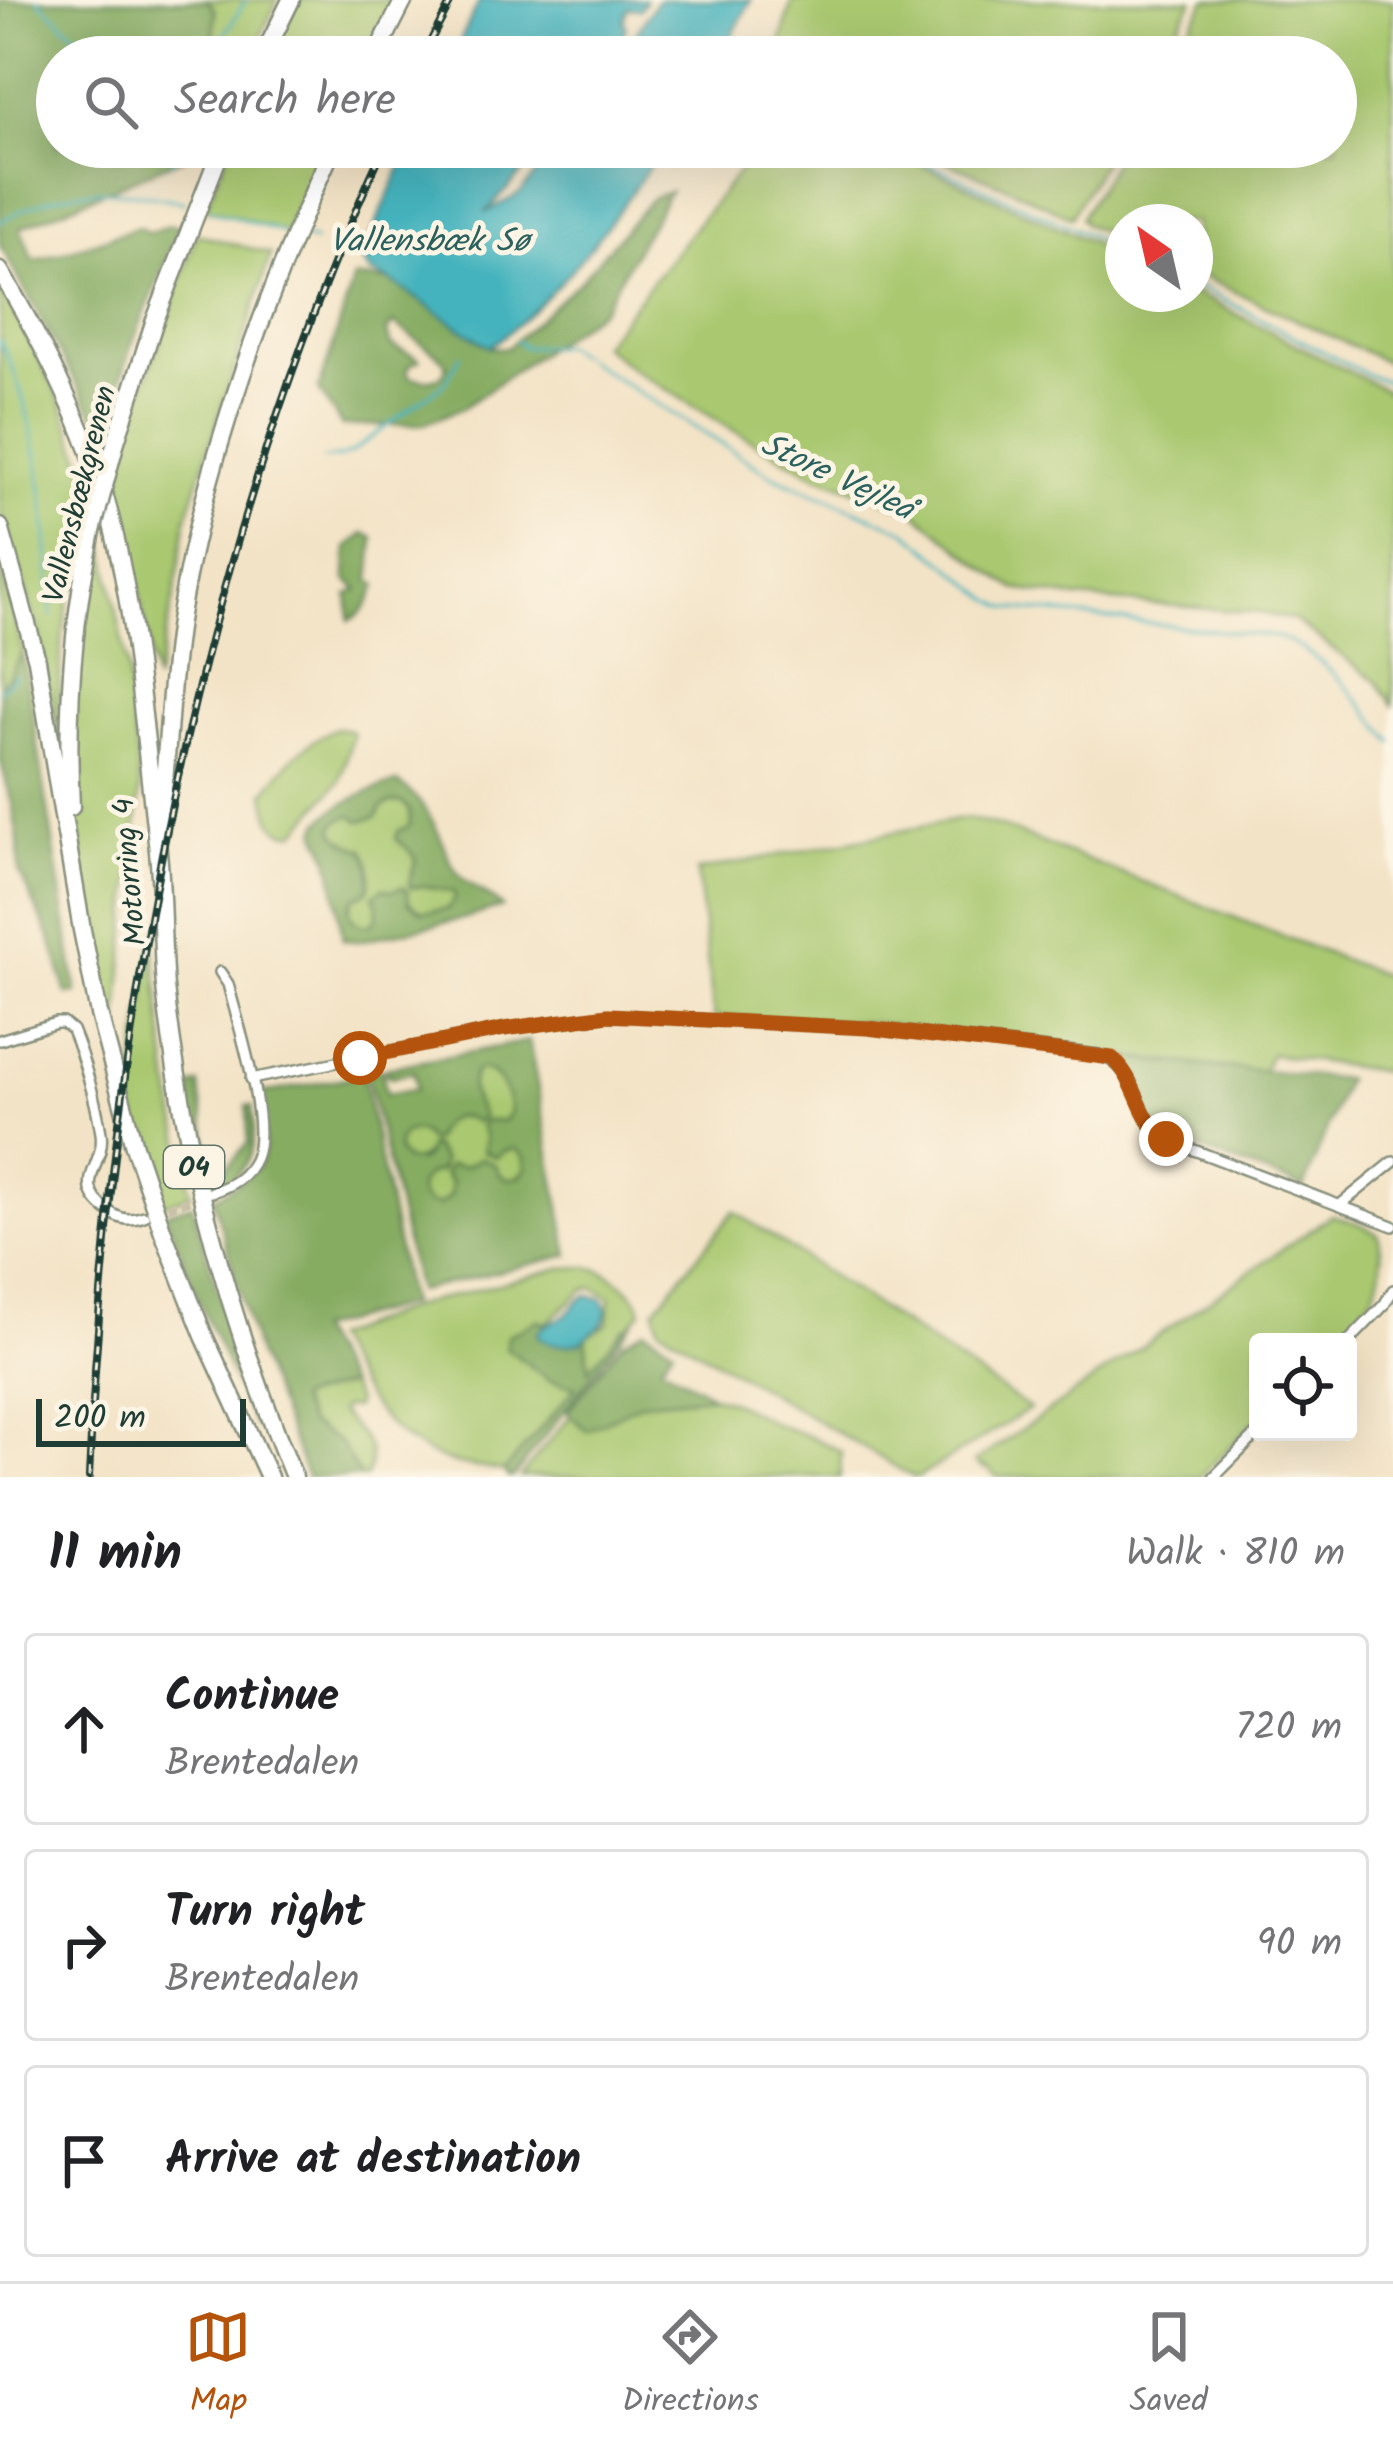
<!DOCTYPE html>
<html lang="en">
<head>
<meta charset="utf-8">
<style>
  body { margin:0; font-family:Kalam,sans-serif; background:#f2f2f2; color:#202124 }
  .controls { position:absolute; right:36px; bottom:36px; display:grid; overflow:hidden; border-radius:12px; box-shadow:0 12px 48px #0002 }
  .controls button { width:108px; height:108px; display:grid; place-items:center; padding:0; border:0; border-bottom:3px solid #e0e0e0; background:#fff; color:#202124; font:60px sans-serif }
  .compass { position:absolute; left:1105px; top:204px; width:108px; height:108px; border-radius:50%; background:#fff; box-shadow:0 12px 48px #0002; rotate:326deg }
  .scale { position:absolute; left:36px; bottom:30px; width:210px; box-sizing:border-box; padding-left:12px; border:6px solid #1f3d34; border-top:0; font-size:33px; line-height:42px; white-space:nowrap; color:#1f3d34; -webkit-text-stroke:9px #fcf5e5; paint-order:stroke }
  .stop { position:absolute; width:36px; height:36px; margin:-27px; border:9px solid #b45309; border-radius:50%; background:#fff }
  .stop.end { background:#b45309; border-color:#fff; box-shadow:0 3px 12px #0008 }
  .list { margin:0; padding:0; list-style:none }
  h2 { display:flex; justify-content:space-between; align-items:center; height:156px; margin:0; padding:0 48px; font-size:51px }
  h2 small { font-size:39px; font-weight:400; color:#757577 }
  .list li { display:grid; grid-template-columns:78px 1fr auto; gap:36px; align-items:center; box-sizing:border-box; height:192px; margin:0 24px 24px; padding:0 24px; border:3px solid #e0e0e0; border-radius:12px }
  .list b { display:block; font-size:45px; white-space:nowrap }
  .list p { margin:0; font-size:39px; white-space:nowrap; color:#757577 }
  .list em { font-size:39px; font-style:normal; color:#757577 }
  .icon { flex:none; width:66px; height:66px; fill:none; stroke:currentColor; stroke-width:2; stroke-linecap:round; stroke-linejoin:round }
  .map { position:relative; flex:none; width:1393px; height:1477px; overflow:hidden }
  .search { position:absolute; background:#fff; box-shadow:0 12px 48px #0002; left:36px; right:36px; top:36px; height:132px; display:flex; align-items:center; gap:30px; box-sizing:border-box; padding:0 42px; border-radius:66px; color:#757577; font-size:45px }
  .sheet { height:804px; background:#fff }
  nav { display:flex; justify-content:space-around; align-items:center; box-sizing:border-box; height:168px; border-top:3px solid #e0e0e0; background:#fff; font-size:33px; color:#757577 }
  nav a { display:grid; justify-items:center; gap:6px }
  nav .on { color:#b45309 }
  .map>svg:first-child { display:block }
</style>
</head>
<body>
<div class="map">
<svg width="1393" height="1477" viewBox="0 0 1393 1477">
  <rect width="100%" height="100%" fill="#fcf5e5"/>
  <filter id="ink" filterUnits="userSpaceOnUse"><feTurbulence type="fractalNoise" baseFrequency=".00833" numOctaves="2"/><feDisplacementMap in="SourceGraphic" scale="24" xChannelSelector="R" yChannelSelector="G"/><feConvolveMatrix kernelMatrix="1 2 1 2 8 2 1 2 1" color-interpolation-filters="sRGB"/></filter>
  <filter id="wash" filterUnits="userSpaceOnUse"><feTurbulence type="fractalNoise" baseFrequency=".004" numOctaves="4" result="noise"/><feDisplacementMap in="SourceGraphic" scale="48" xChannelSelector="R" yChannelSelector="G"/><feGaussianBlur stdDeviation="2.7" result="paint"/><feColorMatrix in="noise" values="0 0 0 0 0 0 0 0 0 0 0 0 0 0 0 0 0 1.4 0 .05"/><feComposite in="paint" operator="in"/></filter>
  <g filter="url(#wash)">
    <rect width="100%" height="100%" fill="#f3e3c6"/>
    <path fill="#a9c870" stroke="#648252" stroke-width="3" d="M207 0H278L251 57H213L215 10Z
      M298 0H394L365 57H269Z
      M792 0H1193L1162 57H777Z
      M1206 0H1393V365L1195 273V222H1123V241L1085 224 1081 218 1122 147H1336V57H1173Z
      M230 147H323L286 233 205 208Z
      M758 147H882L1123 257V294L1195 293 1389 392H1393V704L1377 682 1294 620 1261 613 1076 598 1015 589 982 566 912 510 818 476 738 433 633 369 602 345Z
      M911 147H1111L1071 217 1008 187Z
      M197 234 271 254 187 517 174 598 155 682 132 552 114 489 124 445Z
      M0 284 61 402 92 485 77 548 62 641 58 712 60 747H58L51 696 38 630 0 509Z
      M101 526 127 666 140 787 118 1025 112 1037 88 927 72 763 77 631Z
      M0 564 23 653 0 690Z
      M336 728 349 730 353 734 340 781 296 832C270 836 269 813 265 793 285 764 304 743 336 728Z
      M391 802H402L410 810V825L404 830 400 843C418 853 417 868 424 886L454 892 455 898 448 908C417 917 422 910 402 896 401 895 384 889 383 888L375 895C386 925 362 937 349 912L354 898 368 891C373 877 371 862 364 849 351 846 315 831 345 817 354 813 369 815 378 815L381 808Z
      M967 818 1002 827 1393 979V1062L1386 1072 1271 1054 1263 1071 1120 1057 871 1022 714 1017 697 871Z
      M153 943 169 1078 191 1195 163 1205 130 1101Z
      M482 1069C502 1074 509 1095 510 1113L503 1121H485L480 1126 485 1137 484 1151 497 1157 503 1151 516 1149 525 1158 526 1169 516 1179C505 1180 498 1175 495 1165L480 1158 465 1166 449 1165 444 1174 451 1183 450 1196 443 1203 432 1205C412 1196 417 1174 439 1172L443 1161 435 1148 429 1146C424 1162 408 1167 398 1152V1141C406 1128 420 1127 428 1140L434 1139C440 1118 457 1111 476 1122L482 1117C474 1102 467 1088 475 1072Z
      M734 1211 1030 1409 919 1477H913L659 1327 655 1309Z
      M1332 1215 1363 1225 1378 1234C1391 1285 1366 1309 1333 1342H1258V1418L1200 1477H997L985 1466 983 1468 975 1462Z
      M561 1268C570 1268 582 1266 591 1268 611 1271 637 1292 642 1311L588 1371 586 1337 608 1323 610 1298 592 1287 583 1290 547 1323 537 1320 508 1336 577 1386 504 1472C486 1467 465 1467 447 1461 385 1439 361 1392 331 1338L417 1305Z
      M348 1385 356 1401 354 1408 344 1407 339 1411C359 1436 379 1443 366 1477H360L340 1443 309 1424 296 1399Z
      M712 1396C740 1401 760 1419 786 1428 806 1435 823 1441 841 1452L840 1477H520L571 1415 587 1430 642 1402Z"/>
    <path fill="#86ac62" stroke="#52744b" stroke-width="3" fill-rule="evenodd" d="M0 0H207L215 10 213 57H57V147H194L192 154 20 228 34 260C71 253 103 238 139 227L149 233 169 225 180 227 130 349 105 435 0 245Z
      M669 192 602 309 463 408 424 424 342 426 319 390 354 278 391 281 489 347 507 348 582 279 652 198ZM393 323 440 356 447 366 442 376 427 380 410 377 407 372 410 365 420 360C410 351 400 352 390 344L387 331Z
      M365 533 374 538 370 581 377 585C371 599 365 614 350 620L348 595 358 589 346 579 347 548Z
      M23 653 77 993 67 994 51 939 19 872 18 840 12 803 0 758V690Z
      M399 783C421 799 433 819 444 845 447 853 451 864 456 871 467 887 488 893 502 907L458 920 358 941 343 940C338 912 336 881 328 855 325 846 316 837 318 828 323 809 381 784 399 783ZM391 802H402L410 810V825L398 831 396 839C425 863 415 853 409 884L411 888 424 886 454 892 455 898 448 909 422 912 409 903 408 892 403 887 391 891 383 888 374 895C384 915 374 935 352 919L349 908 354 898 368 891C373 878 371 862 364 849 343 844 316 824 352 815L360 821 376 817 381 808Z
      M529 1041 569 1255 417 1291 367 1074 382 1069 386 1094 416 1089 414 1072 392 1077 387 1075 386 1068ZM482 1069C501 1074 509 1095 510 1113L503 1121H484L480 1126 485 1137 483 1151 497 1157 503 1151 516 1149 525 1158 526 1169 519 1177 508 1179 499 1174 496 1165 482 1158 465 1166 449 1165 444 1174 451 1183 450 1196 439 1205 429 1204 420 1195 419 1185 428 1174 440 1171 443 1161 432 1146H429L425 1156 419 1161 405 1160 398 1152C395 1131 416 1123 428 1141H433C440 1121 455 1109 476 1122L483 1117C474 1102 467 1088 475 1072Z
      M1120 1057 1346 1079 1304 1188 1172 1139 1152 1123Z
      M363 1075 409 1304 316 1330 348 1385 297 1399 309 1424 340 1443 360 1477H307L257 1354 213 1198C275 1164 267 1159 258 1094Z
      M199 1084 212 1174 224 1170 248 1143 247 1106H252C255 1143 256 1167 220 1185L206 1180 192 1121 189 1087Z
      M192 1204 235 1349 266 1432 254 1425 237 1388 204 1313 165 1213Z
      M538 1320 547 1323 538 1332 581 1342 586 1337 589 1369 624 1328 631 1325 513 1477H508L504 1472 576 1387 549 1380 506 1348 507 1336Z
      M645 1329 673 1348 661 1365 713 1396 642 1402 587 1431 567 1412 623 1342Z"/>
    <path fill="#44b3bd" stroke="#327878" stroke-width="3" d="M480 0H646L640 9 628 8 624 20 626 29 608 57H452Z
      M657 0H751L721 57H621Z
      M410 147H546L485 213 520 193 558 147H663C616 217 558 298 489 347L391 281 371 273 364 264 362 256Z
      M588 1295 602 1299C616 1321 595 1328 581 1342 567 1345 548 1346 538 1336V1332C547 1322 559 1321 568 1313 576 1305 577 1299 588 1295Z"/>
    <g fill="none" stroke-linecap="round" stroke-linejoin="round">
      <path stroke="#44b3bd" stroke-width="3" d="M38 0 100 57
        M211 57 246 0
        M172 147V163
        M889 147 1123 250
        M210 210 282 232
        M0 222C68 182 110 187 184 202
        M306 239 315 241
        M1195 285 1366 374 1393 384
        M0 341C43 427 47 524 52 617
        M516 341 524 347 564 346 773 476 906 531 992 600 1008 608 1277 637C1322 651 1364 706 1393 742
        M323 459 339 458 352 452 445 383 461 355
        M0 690 16 675"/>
    </g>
  </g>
  <g filter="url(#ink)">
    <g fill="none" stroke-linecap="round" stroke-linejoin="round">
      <path stroke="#c9c2a9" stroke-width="9" stroke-dasharray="9 4.5" stroke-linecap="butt" d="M155 1212 201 1196"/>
      <defs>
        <path id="minor" d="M0 1040 56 1023H63L72 1030C84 1059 96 1101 101 1133 106 1165 70 1183 108 1211 121 1220 129 1221 144 1216
          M251 1079 504 1029 608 1015 868 1028 1099 1055C1140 1066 1134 1117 1165 1139L1393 1226
          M212 1192C231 1186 247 1177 255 1158 270 1122 238 1024 228 984L220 972
          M1340 1205 1393 1162
          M1348 1342 1384 1305 1393 1290
          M1214 1477 1259 1432"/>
        <path id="motorway" d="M263 57 291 0
          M375 57 404 0
          M0 271C41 340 84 423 106 501 137 612 143 728 157 842 163 890 161 939 165 987 183 1157 229 1319 294 1477
          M116 441 154 323 222 147
          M0 527 37 660 82 930 99 1014 134 1146 163 1232 204 1336 269 1477
          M71 807C66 713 72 623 92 531
          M160 819C169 749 169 678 181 609 208 449 267 294 333 147"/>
      </defs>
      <use href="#minor" stroke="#89907d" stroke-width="14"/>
      <use href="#motorway" stroke="#89907d" stroke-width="21"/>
      <use href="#minor" stroke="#fff" stroke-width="9"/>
      <use href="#motorway" stroke="#fff" stroke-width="16"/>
      <defs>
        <path id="rail" d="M422 57 452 0
          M89 1477C109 1032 196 553 384 147"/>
      </defs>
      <use href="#rail" stroke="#1f3d34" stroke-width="8"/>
      <use href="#rail" stroke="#fcf5e5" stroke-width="3" stroke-dasharray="9" stroke-linecap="butt"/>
      <defs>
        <path id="motorway-bridge" d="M92 531 116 441"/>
      </defs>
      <use href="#motorway-bridge" stroke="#89907d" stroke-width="21" stroke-linecap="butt"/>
      <use href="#motorway-bridge" stroke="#fff" stroke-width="16"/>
    </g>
  </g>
  <g fill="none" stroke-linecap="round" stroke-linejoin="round" filter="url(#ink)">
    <path stroke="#b45309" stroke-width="15" d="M360 1058 504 1029 608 1015 868 1028 1112 1058C1138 1080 1137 1120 1166 1139"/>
  </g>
  <g text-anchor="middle" stroke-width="10" stroke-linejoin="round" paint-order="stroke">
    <rect fill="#fcf5e5" stroke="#617469" stroke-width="3" x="164" y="1146" width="60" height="42" rx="9"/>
    <g font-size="27" font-weight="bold" fill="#1f3d34">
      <text x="194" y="1176">O4</text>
    </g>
    <g font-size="30" fill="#1f3d34" stroke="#fcf5e5">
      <text transform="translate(79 494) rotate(-76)" y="10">Vallensbækgrenen</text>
      <text transform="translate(129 872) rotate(-95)" y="10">Motorring 4</text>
    </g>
    <g font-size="33" font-style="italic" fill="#2a605d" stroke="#fcf5e5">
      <text x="429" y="251">Vallensbæk Sø</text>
      <text transform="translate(838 475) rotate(25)" y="12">Store Vejleå</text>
    </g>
  </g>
</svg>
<div class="controls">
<button><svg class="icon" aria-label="locate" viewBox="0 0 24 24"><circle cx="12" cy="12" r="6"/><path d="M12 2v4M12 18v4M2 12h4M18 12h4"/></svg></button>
</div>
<svg class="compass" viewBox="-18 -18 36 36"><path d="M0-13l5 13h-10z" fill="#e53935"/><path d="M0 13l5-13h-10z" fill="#757577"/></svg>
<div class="scale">200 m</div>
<div class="stop" style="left:360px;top:1058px"></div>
<div class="stop end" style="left:1166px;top:1139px"></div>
<div class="search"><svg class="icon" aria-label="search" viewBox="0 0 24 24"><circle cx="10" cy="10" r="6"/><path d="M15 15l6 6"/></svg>Search here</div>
</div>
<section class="sheet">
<h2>11 min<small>Walk · 810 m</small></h2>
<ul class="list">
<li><svg class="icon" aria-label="ahead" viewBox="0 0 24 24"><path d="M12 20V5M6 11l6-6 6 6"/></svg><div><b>Continue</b><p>Brentedalen</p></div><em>720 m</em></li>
<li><svg class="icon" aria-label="right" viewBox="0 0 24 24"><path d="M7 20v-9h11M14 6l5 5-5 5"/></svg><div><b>Turn right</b><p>Brentedalen</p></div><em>90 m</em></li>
<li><svg class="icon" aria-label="arrive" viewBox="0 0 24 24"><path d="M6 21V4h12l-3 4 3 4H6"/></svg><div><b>Arrive at destination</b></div></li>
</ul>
</section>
<nav>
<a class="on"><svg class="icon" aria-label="map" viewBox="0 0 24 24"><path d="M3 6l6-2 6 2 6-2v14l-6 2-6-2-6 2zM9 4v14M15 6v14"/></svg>Map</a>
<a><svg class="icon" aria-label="directions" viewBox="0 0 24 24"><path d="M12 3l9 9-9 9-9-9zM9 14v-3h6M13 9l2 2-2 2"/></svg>Directions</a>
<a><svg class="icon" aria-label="saved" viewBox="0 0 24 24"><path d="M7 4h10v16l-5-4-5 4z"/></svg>Saved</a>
</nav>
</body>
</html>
